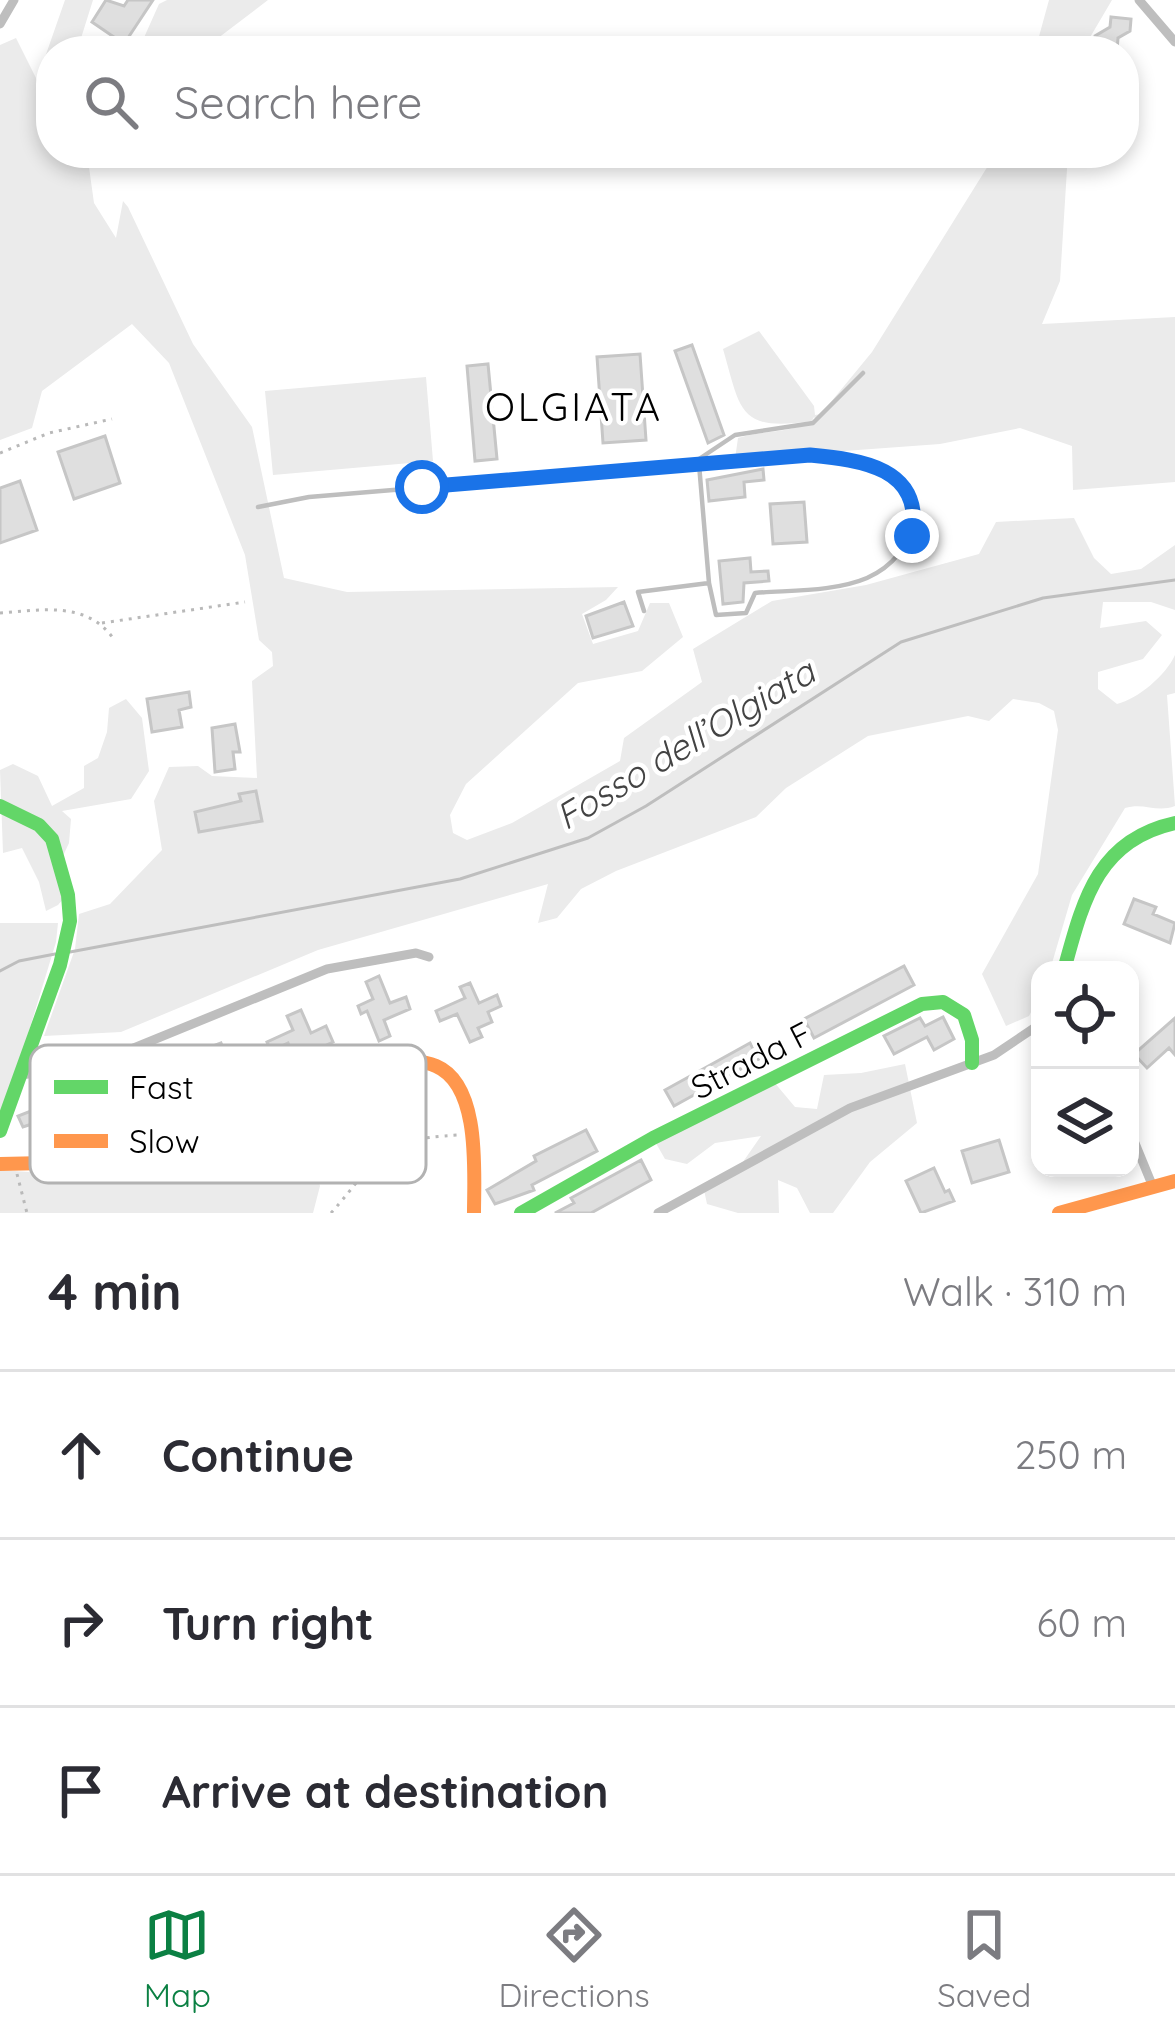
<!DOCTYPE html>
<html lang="en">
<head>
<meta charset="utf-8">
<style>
  body { margin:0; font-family:Quicksand,sans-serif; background:#f2f2f3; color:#2b2b33 }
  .controls { position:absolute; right:36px; bottom:36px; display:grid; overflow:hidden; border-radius:24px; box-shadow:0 6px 18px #0003 }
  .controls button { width:108px; height:108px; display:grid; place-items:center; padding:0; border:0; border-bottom:3px solid #e1e1e2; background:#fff; color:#2b2b33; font:60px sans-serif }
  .stop { position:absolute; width:36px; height:36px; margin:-27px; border:9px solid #1a73e8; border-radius:50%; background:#fff }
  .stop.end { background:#1a73e8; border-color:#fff; box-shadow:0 3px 12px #0008 }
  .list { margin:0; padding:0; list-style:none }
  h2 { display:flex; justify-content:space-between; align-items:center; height:156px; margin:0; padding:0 48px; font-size:51px }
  h2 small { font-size:39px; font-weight:400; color:#7c7c81 }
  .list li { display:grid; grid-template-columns:78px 1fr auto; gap:36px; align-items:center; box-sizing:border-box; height:168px; padding:0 48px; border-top:3px solid #e1e1e2 }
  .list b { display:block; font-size:45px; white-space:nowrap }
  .list em { font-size:39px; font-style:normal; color:#7c7c81 }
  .icon { flex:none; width:66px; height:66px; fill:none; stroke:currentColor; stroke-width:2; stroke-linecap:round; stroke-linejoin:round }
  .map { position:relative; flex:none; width:1175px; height:1213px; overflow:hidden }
  .search { position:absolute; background:#fff; box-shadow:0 6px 18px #0003; left:36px; right:36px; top:36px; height:132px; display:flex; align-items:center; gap:30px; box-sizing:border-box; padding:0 42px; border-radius:48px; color:#7c7c81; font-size:45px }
  .sheet { height:660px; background:#fff }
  nav { display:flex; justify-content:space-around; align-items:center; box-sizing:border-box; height:168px; border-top:3px solid #e1e1e2; background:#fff; font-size:33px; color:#7c7c81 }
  nav a { display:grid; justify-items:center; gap:6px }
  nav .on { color:#0b8043 }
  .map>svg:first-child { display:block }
</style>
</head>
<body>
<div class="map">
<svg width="1175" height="1213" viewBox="0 0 1175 1213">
  <rect width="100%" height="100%" fill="#fff"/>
  <path fill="#ebebeb" d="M65 0H93L77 51H51V153H87L94 203 116 238 123 201 128 207 193 344 252 427 284 578 347 592 618 587 606 600 582 614 593 644 638 631 650 603H669L683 637 642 671 578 683 466 784 450 815 453 833 467 840 512 823 620 761 624 738 702 682 693 649 772 601 866 585 979 554 996 522 1074 518 1094 558 1111 574 1141 569 1175 545V610L1151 602H1103L1100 628 1146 621 1162 635 1143 659 1098 672V689L1117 704C1138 699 1166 675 1175 655V693L1167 695 1175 806C1156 813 1144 802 1125 808L1072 895 1050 970H1040V995L1029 1016 1006 1026 982 974 1038 874 1058 730 1054 711 1039 703 1013 699 989 721 968 716 868 736 786 788 756 817 616 871 581 889 557 918 538 923 548 884 318 950 121 1032 44 1036 75 949 79 914 110 904 162 850 154 801 169 767 198 766 212 776 257 778 252 681 273 666 272 652 259 640 245 555 169 363 132 324 42 391 32 428 0 440V45L16 38 37 80Z
    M167 0H268L201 51H138L159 4Z
    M1049 0H1112L1082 51H1035Z
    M996 153H1068L1060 281 1042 324 1175 317V482L1073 490 1072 446 1020 428 940 444 735 459 738 438C765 430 792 433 816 420L814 417 812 421C738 432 741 411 723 349L759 331 814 406 815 415 821 414 872 352Z
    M426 377 433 461 273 475 265 391Z
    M126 699 142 718 149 771 131 799 62 811 71 819 69 843 56 871 70 891 58 905 46 911 39 882 22 848 3 853 0 770 13 764 38 776 52 806 84 788V766L98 758 107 732 109 708Z
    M0 923H58L56 942 0 1126Z
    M905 1064 917 1123 870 1162 833 1213H810L797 1188 778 1180 779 1213H738L707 1204 704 1190 738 1169 761 1136 715 1143 687 1164 665 1159 653 1138 774 1082 795 1107 817 1109 824 1075 861 1073Z
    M324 1097 309 1144 320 1186 313 1213H0V1170L43 1173 121 1167Z"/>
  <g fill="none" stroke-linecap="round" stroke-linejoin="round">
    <path stroke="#bebebe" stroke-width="3" d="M70 952 460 879 588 838 646 806 901 642 1043 598 1175 580
      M0 971 19 961 55 954"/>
  </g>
  <path fill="#dfdfdf" stroke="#c6c6c6" stroke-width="3" d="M106 0 124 6 128 0H153L124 44 92 22Z
    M1111 17 1131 19 1130 31 1118 38 1117 51H1094L1095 36 1110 27Z
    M692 345 724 435 708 443 675 351Z
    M640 354 646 440 603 443 597 357Z
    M488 364 497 459 475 461 467 366Z
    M105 436 120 483 74 499 58 452Z
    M763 469 764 480 744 482 745 497 709 501 707 480Z
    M20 481 37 530 0 543V488Z
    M804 502 807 542 773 544 770 504Z
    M750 558 751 572 768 571 769 581 744 583 743 602 723 604 719 561Z
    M624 602 633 626 593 638 586 616Z
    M189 692 191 707 179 710 182 727 152 732 147 699Z
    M235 724 240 752H233L235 769 215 772 212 728Z
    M256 791 262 821 199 832 195 812 241 801 239 794Z
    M1134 899 1156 907 1153 914 1175 923 1170 943 1124 924Z
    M904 966 914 985 814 1038 804 1019Z
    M379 976 390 1003 406 997 410 1009 384 1020 390 1036 379 1041 367 1011 361 1014 358 1006 373 999 366 982Z
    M470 983 479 1003 497 995 501 1006 488 1012 492 1022 478 1028 482 1037 470 1042 457 1014 440 1021 436 1011 465 998 460 987Z
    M301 1010 311 1033 326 1026 333 1042 307 1054 314 1069 302 1074 288 1043 271 1051 267 1042 293 1030 287 1016Z
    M943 1017 954 1039 934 1050 927 1037 894 1054 884 1036 920 1018 925 1026Z
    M1175 1018V1055L1169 1048 1147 1068 1134 1054Z
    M221 1043 230 1065 249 1058 253 1069 225 1080 233 1099 221 1104 209 1075 201 1078 197 1067 215 1059 210 1047Z
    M750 1043 759 1059 674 1106 665 1090Z
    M49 1104 53 1113 63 1110 66 1120 35 1132 32 1124 23 1127 18 1116Z
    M586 1130 597 1151 532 1185 534 1190 495 1204 487 1190 536 1161 534 1156Z
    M999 1140 1009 1172 972 1183 962 1151Z
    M641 1160 651 1180 591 1213H555L574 1203 571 1198Z
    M934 1168 945 1192 949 1190 954 1201 921 1213 906 1181Z"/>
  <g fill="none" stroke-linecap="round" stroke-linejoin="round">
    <path stroke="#b9b9b9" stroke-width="3" stroke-dasharray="3 6" stroke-linecap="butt" d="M0 453 49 433 112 419
      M0 613C42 610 86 601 113 638
      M102 623 245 602
      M17 1174 27 1213
      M331 1213C381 1157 375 1139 459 1135"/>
    <path stroke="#bebebe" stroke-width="4.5" d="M693 463 735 435 813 423 863 373
      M258 507 309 497 810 455C831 457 855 457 874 465 934 490 919 555 867 578 834 592 790 590 755 593L746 613 716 615 709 583 699 464
      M644 611 638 592 709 583"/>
    <path stroke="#bebebe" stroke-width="9" d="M1139 0 1175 42
      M0 24 14 0
      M21 1075 92 1065 327 969 416 953 429 957
      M1130 1131 1153 1187
      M658 1213 850 1108 994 1055 1040 1024"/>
    <path stroke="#63d668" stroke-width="14" d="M0 806 39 825 52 839 68 895 70 921 60 965 0 1131
      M1064 970C1083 901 1097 840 1175 823
      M521 1213 653 1138 922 1004 943 1002 964 1015 972 1040V1063"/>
    <path stroke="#ff974d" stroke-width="14" d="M0 1164 91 1162 174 1148 381 1066C400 1063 418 1058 436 1066 481 1085 474 1173 474 1213
      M1059 1213 1175 1181"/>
  </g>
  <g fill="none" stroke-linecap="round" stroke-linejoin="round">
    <path stroke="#1a73e8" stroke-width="15" d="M422 487 810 455C861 460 924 467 912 536"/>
  </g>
  <g text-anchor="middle" stroke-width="9" stroke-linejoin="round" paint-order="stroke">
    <g font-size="33" fill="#000" stroke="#fff">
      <text transform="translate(751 1060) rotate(-27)" y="12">Strada F</text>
    </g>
    <g font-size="36" font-style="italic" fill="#434343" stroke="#fff">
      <text transform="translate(685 744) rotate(-31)" y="13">Fosso dell’Olgiata</text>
    </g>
    <g font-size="39" letter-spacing="3" fill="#000" stroke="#fff">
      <text x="574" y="421">OLGIATA</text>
    </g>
  </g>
  <rect x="30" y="1045" width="396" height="138" rx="18" fill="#fff" stroke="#b2b2b2" stroke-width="3"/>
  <rect x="54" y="1080" width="54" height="14" fill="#63d668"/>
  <rect x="54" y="1134" width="54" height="14" fill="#ff974d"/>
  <g font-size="33" fill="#000">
    <text x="129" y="1099">Fast</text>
    <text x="129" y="1153">Slow</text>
  </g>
</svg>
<div class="controls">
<button><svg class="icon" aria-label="locate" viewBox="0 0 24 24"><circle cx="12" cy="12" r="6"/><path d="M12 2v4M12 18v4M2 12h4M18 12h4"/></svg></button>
<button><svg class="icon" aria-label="layers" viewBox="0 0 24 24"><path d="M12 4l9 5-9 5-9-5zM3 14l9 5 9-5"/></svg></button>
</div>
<div class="stop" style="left:422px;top:487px"></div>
<div class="stop end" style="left:912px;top:536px"></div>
<div class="search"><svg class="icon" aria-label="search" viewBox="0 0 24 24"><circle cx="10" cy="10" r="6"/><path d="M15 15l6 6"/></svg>Search here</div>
</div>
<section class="sheet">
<h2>4 min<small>Walk · 310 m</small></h2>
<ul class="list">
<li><svg class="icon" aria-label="ahead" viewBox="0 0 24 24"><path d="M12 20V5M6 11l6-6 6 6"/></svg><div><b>Continue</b></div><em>250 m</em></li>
<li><svg class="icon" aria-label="right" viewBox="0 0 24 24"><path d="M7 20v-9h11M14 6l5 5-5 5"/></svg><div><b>Turn right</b></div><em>60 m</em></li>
<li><svg class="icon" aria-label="arrive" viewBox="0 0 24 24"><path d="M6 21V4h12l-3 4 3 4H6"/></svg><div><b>Arrive at destination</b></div></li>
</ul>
</section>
<nav>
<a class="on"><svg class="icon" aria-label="map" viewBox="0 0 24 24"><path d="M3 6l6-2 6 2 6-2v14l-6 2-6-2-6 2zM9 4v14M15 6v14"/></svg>Map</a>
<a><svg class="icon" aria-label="directions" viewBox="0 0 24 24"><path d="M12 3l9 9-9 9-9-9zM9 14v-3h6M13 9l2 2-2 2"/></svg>Directions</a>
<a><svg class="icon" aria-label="saved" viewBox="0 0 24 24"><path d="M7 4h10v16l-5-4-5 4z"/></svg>Saved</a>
</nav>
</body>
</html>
